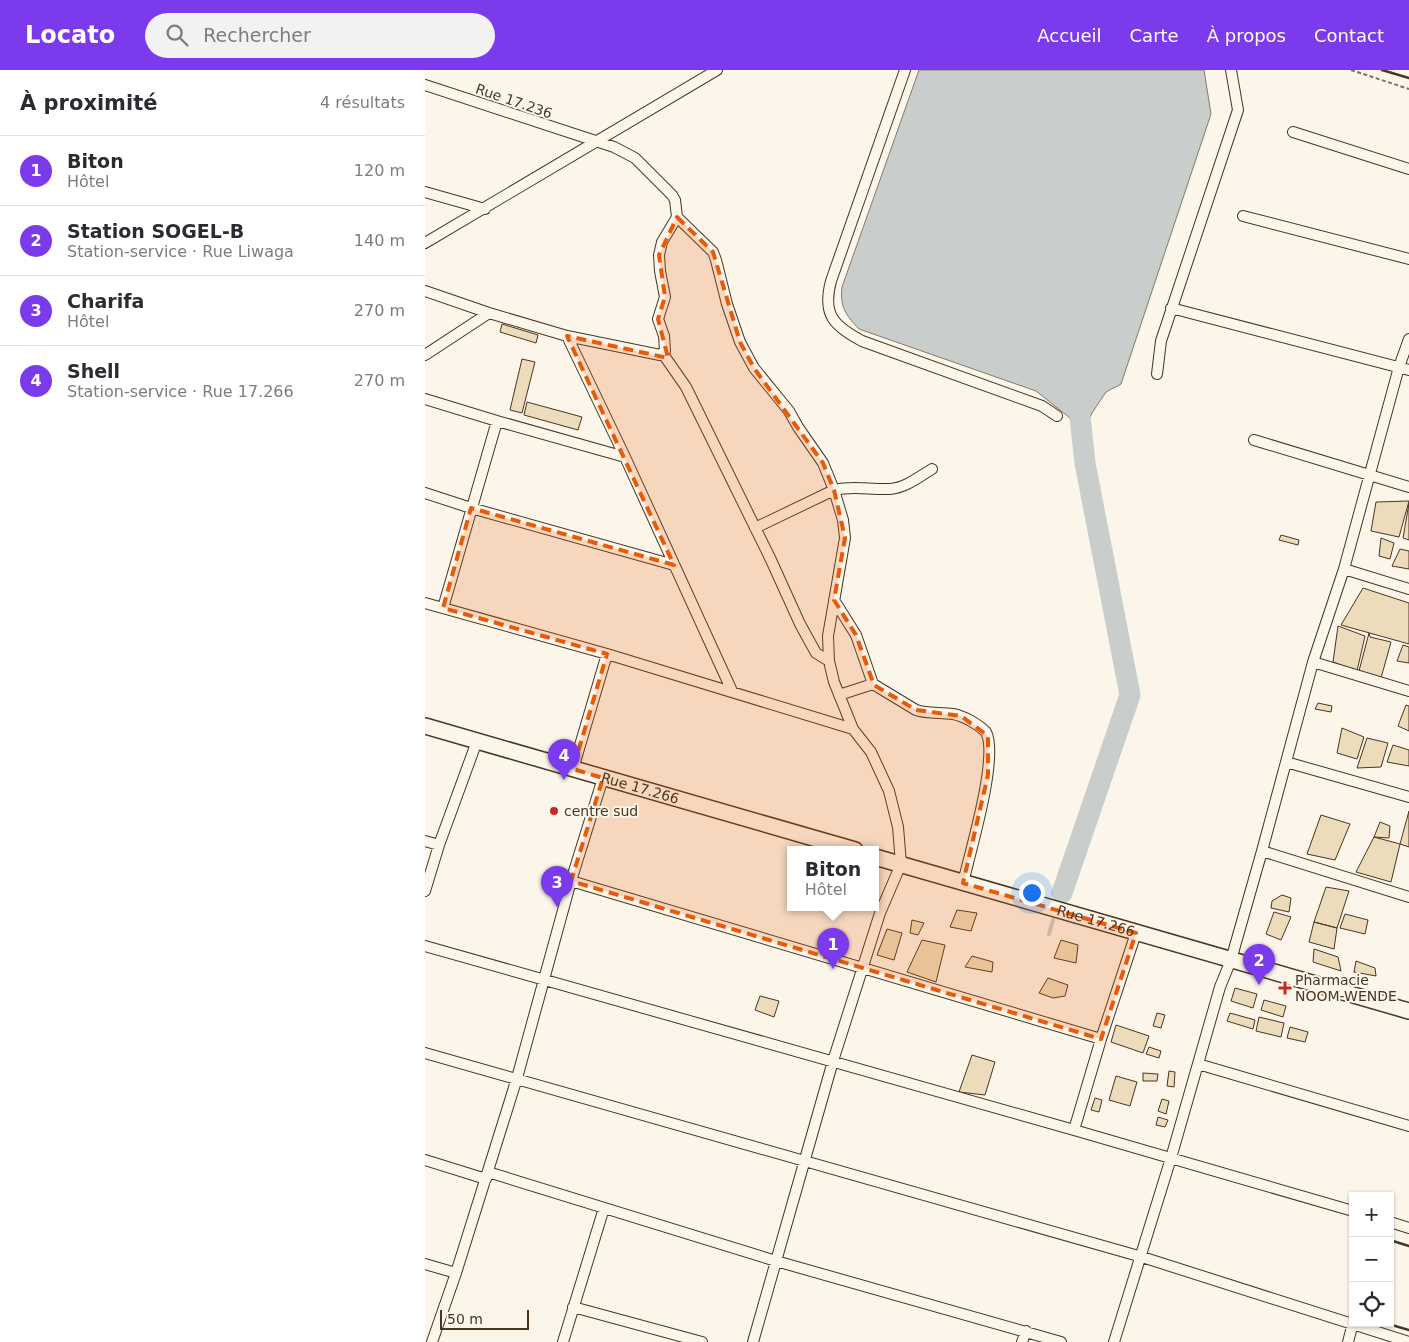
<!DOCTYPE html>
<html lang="fr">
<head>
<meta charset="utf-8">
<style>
  body { margin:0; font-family:"DejaVu Sans",sans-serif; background:#f2f2f3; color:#2b2b33 }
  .controls { position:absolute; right:15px; bottom:15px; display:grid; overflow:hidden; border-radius:0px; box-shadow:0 1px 4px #0004 }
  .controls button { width:45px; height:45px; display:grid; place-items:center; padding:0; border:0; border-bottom:1px solid #e1e1e2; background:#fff; color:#2b2b33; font:25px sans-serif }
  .scale { position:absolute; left:15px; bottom:12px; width:89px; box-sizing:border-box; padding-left:5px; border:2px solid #4a3520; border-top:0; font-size:14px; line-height:18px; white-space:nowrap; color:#4a3520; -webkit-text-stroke:4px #fbf6e9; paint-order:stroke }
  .you { position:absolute; left:606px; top:822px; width:18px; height:18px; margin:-12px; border:4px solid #fff; border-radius:50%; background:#1a73e8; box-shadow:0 0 0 8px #1a73e833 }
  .badge { display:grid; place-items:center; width:32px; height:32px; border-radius:50%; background:#7c3aed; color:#fff; font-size:16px; font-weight:700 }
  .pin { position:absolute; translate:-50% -41px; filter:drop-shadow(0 1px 2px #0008) }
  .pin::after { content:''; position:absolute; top:26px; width:18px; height:15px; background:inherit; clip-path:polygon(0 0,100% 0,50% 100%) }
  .popup { position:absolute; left:362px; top:776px; width:92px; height:65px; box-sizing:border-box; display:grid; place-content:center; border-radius:0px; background:#fff; filter:drop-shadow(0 1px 4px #0005); font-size:16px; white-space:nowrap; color:#7c7c81 }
  .popup b { font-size:19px; color:#2b2b33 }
  .popup::after { content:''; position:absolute; left:50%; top:100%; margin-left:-10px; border:10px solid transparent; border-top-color:#fff }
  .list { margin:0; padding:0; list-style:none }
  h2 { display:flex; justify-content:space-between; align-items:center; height:65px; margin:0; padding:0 20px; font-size:21px }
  h2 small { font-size:16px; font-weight:400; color:#7c7c81 }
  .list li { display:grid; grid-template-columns:32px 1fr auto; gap:15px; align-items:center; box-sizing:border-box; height:70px; padding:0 20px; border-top:1px solid #e1e1e2 }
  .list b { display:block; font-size:19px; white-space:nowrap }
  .list p { margin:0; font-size:16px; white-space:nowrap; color:#7c7c81 }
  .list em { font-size:16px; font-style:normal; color:#7c7c81 }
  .icon { flex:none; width:28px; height:28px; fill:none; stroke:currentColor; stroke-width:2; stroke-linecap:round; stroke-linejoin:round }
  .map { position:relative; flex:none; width:984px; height:1272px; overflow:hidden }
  header { display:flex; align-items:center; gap:30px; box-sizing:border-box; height:70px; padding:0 25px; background:#7c3aed; color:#fff }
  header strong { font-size:24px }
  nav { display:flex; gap:28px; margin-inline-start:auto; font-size:18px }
  .search { width:350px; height:45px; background:#f2f2f3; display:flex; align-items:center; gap:12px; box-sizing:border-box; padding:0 18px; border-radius:28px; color:#7c7c81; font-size:19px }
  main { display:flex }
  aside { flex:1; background:#fff }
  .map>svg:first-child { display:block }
</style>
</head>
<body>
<header>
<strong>Locato</strong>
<div class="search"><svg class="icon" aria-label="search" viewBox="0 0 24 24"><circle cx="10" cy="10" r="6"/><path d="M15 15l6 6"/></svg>Rechercher</div>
<nav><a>Accueil</a><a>Carte</a><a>À propos</a><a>Contact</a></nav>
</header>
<main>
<aside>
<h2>À proximité<small>4 résultats</small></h2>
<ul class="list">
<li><span class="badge">1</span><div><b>Biton</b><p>Hôtel</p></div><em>120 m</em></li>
<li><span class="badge">2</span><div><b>Station SOGEL-B</b><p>Station-service · Rue Liwaga</p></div><em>140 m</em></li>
<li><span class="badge">3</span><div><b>Charifa</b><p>Hôtel</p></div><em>270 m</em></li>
<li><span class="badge">4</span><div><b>Shell</b><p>Station-service · Rue 17.266</p></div><em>270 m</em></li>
</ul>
</aside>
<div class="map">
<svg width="984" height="1272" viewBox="0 0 984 1272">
  <rect width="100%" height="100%" fill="#fbf6e9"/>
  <path fill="#c9cecd" stroke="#887966" d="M494 0H779L786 44 696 314 681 322 667 343 661 356 649 357 645 348 611 321 434 259C420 244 415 237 417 217Z"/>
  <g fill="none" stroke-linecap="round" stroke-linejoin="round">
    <path stroke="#c9cecd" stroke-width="4" d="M624 864 628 850"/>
    <path stroke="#c9cecd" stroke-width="21" d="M637 823 705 625 660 393 653 329"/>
  </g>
  <path fill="#ecdcbc" stroke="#4a3520" d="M77 254 113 265 111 273 75 262Z
    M97 289 110 292 97 343 85 340Z
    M102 332 157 347 153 360 99 345Z
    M984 431 974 467 946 461 951 432Z
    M984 433V470L978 468Z
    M856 465 874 470 873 475 854 470Z
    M956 468 969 473 965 489 954 486Z
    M975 479 984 481V499L967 496Z
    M938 518 984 533V574L916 555Z
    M913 556 940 566 932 601 908 592Z
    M944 563 945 567 966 572 956 608 934 601Z
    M978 575 984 577V593L972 591Z
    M893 633 907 636 906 642 890 639Z
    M981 635 984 636V661L973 656Z
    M917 658 939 667 932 689 912 683Z
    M942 668 963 673 956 697 932 698Z
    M968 675 984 680V696L962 692Z
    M984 741V777L975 774Z
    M896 745 925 754 910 790 882 784Z
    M955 752 965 756 964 768 949 767Z
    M949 767 975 774 966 812 931 802Z
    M901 817 924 821 912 858 889 852Z
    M857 825 866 828 864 842 846 838 847 831Z
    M532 840 552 843 546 861 525 857Z
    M849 842 866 847 856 870 841 864Z
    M920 844 943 850 940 864 915 858Z
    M487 850 499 853 493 865 485 863Z
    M889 852 912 858 909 879 884 872Z
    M462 859 477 863 469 890 452 885Z
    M497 870 520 875 511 912 482 902Z
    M636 870 653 875 651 893 629 888Z
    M889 879 913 887 916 901 888 892Z
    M547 886 568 892 567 902 540 897Z
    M931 891 950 898 951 906 929 902Z
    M623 908 643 915 640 926 628 928 614 923Z
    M810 918 832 924 828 938 806 931Z
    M335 926 354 931 349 947 330 940Z
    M839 930 861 936 858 947 836 940Z
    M732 943 740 945 736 958 728 956Z
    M805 943 830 950 828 959 802 951Z
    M834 947 859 953 856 967 831 961Z
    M691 955 724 966 718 983 686 972Z
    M865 957 883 962 880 972 862 968Z
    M724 977 736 981 734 988 721 984Z
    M547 985 570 992 560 1025 534 1022Z
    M744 1001 750 1002 749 1017 742 1016Z
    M718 1003 733 1004 732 1011H718Z
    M691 1006 712 1012 705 1036 684 1030Z
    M670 1028 677 1030 674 1042 666 1040Z
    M737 1029 744 1031 741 1044 733 1041Z
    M733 1047 743 1050 740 1057 731 1055Z"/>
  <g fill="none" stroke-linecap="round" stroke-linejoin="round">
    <defs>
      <path id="minor" d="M480 0 406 211C397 245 409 256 437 271L617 336 632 346
        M0 15 189 77 210 88 247 125 250 130 252 147 288 182 291 190 302 234 315 272 329 298 364 341 373 357 398 393 409 420 418 450 420 468 403 566 404 591 409 612 428 659
        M868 62 984 99
        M0 122 60 139
        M818 146 984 189
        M0 173 292 0
        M0 221 64 243 142 266 235 285 240 281 239 266 233 249 240 227 235 201 234 185 237 172 252 147
        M746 238 984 300
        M142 266 200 387 307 621
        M238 284 261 317 346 490 375 554 391 583 404 591
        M0 285 64 243
        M732 304 736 271 813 40 806 0
        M0 329 72 351 200 387
        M829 370 984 417
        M0 423 46 438 249 495
        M330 458 409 420C429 415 445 420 465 419 480 418 494 407 507 399
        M919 499 984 519
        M409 530 431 565 448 614
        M0 533 182 584 428 659 446 682 464 721 473 757 476 794 455 843 408 991 328 1272
        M18 538 72 351
        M888 592 984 621
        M414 625 448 614 491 640C503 644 516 642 528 644 539 646 553 654 561 662 574 687 545 782 538 813
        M861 692 984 727
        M148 699 182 584
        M0 771 14 775
        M837 781 984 827
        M146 811 676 969
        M0 821 14 775 52 671
        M0 876 649 1060 928 1141
        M0 983 717 1187 984 1272
        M773 994 984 1056
        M649 1060 676 969 711 863
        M0 1090 61 1109
        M63 1102 351 1191 636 1272
        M965 1152 984 1158
        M0 1194 31 1203
        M148 1237 277 1272
        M7 1272 31 1203 92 1008 146 811 178 708
        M138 1272 179 1138
        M597 1272 601 1261
        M689 1272 746 1088 795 917 806 890 837 781 888 592 919 499 974 297 984 269
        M923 1272 928 1253"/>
      <g id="secondary">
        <path id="s1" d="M0 656 430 780"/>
        <path id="s2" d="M450 787 984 941"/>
      </g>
    </defs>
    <use href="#minor" stroke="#4a3520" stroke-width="12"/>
    <use href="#secondary" stroke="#4a3520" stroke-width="18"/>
    <path stroke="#7f6f5c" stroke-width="2" stroke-dasharray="4 2.5" stroke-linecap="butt" d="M926 0 984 19"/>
    <use href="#minor" stroke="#fbf6e9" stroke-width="10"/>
    <use href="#secondary" stroke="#fbf6e9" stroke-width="15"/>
    <path stroke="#4a3520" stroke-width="2.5" d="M957 0 984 8
      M965 1172 968 1171 984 1176
      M960 1253 984 1260"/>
  </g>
  <path fill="#e8590c" fill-opacity="0.2" stroke="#e8590c" stroke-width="4" stroke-dasharray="10 6" stroke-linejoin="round" d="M252 147 288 182 315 272 329 298 398 393 409 420 420 468 409 530 431 565 449 615 491 640 536 646 563 666V705L538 813 711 863 676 969 146 811 178 708 148 699 182 584 18 538 46 438 249 495 142 266 243 288 233 249 240 227 234 185Z"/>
  <g fill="#c62828" stroke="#fbf6e9" stroke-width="2">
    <circle cx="129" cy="741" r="5"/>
    <path d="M857.5 910.5h5v5h5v5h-5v5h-5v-5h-5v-5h5z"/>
  </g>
  <g text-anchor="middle" stroke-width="4" stroke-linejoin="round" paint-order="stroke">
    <g font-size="14" fill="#4a3520" stroke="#fbf6e9">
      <text transform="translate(89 31) rotate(19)" y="5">Rue 17.236</text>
      <text dy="5" stroke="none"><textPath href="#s1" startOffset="224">Rue 17.266</textPath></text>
      <text dy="5" stroke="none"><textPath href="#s2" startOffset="230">Rue 17.266</textPath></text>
    </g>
    <g font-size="14" fill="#4a3520" stroke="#fbf6e9" text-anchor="start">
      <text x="139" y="746">centre sud</text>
      <text x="870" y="915">Pharmacie<tspan x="870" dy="16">NOOM-WENDE</tspan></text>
    </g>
  </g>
</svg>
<div class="controls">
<button>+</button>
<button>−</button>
<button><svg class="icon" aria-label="locate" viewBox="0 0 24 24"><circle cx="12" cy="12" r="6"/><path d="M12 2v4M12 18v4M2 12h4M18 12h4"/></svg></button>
</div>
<div class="scale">50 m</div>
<div class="you"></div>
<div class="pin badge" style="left:408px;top:899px">1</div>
<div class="popup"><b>Biton</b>Hôtel</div>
<div class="pin badge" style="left:834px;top:915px">2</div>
<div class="pin badge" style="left:132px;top:837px">3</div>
<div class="pin badge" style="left:139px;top:710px">4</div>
</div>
</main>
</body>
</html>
